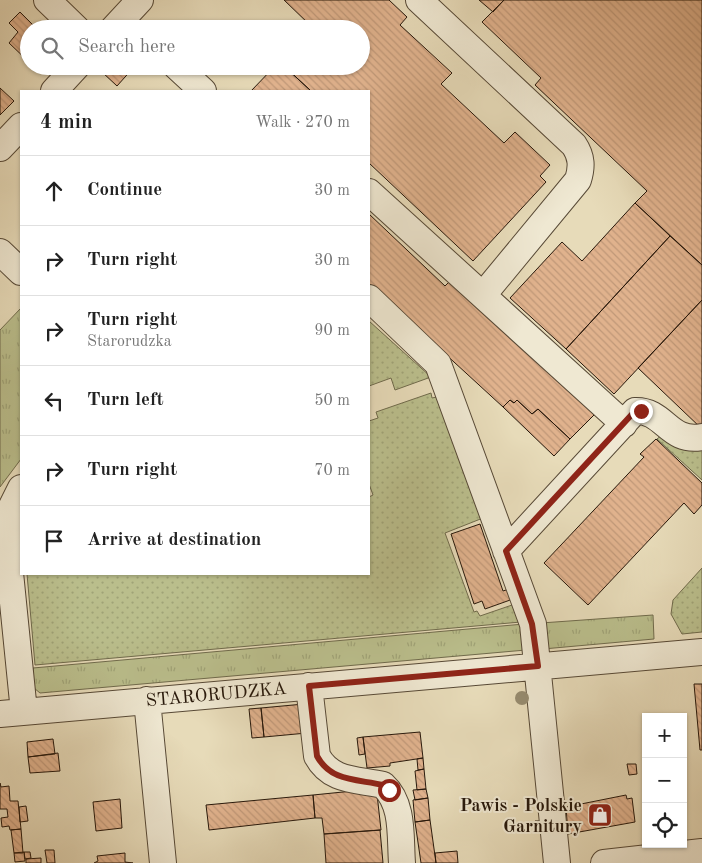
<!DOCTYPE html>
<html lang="en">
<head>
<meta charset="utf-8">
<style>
  body { margin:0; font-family:"Old Standard TT",serif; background:#f2f2f2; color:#222 }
  .controls { position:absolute; right:15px; bottom:15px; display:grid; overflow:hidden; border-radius:0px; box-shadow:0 1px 4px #0004 }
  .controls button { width:45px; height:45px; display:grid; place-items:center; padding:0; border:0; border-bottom:1px solid #e0e0e0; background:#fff; color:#222; font:25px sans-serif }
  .stop { position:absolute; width:15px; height:15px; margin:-11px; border:4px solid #8f2418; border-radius:50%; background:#fff }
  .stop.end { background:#8f2418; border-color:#fff; box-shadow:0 1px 5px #0008 }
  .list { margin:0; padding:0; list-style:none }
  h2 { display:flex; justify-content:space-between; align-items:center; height:65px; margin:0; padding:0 20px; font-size:21px }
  h2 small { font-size:16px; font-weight:400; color:#767676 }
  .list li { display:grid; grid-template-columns:32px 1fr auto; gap:15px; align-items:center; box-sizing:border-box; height:70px; padding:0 20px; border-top:1px solid #e0e0e0 }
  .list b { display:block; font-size:19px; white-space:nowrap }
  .list p { margin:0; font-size:16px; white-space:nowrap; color:#767676 }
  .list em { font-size:16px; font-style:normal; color:#767676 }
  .icon { flex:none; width:28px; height:28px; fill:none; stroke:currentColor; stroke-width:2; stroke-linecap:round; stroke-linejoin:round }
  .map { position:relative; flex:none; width:702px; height:863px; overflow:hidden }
  .search { position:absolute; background:#fff; box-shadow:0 1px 4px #0004; left:20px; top:20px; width:350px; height:55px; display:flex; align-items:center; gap:12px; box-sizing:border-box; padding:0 18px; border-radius:28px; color:#767676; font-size:19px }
  .panel { position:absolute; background:#fff; box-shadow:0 1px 4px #0004; left:20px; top:90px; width:350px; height:485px; border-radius:0px }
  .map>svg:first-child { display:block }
</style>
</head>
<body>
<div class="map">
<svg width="702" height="863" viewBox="0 0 702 863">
  <defs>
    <pattern id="grass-tufts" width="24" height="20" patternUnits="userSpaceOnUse" patternTransform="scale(1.25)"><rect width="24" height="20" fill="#babe8c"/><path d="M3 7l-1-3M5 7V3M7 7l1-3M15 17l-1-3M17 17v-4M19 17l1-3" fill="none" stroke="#a0a377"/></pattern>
    <pattern id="garden-dots" width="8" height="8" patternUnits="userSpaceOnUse" patternTransform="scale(1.25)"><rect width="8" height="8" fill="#babe8c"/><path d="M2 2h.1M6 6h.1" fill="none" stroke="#a0a377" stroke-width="1.8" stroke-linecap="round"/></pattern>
    <pattern id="building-back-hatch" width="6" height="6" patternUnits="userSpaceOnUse" patternTransform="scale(1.25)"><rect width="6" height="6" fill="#e0b28d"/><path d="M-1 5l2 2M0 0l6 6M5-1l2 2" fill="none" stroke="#c09878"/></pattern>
  </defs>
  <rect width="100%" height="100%" fill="#e7dbb9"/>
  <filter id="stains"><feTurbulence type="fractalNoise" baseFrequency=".004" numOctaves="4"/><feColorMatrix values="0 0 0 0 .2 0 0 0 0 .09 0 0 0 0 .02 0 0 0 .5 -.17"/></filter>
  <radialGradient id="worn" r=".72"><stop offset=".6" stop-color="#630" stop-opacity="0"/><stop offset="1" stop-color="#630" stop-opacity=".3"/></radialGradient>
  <path fill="url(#grass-tufts)" stroke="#706b4c" d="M21 308V459L0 487V330Z
    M653 615 654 639 543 649 541 623Z
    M524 624 526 650 40 693 34 688 33 668Z"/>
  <path fill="url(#garden-dots)" stroke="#706b4c" d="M369 321 431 377 395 390 391 378 369 386Z
    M431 393 432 398 441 396 483 518 445 533 474 612 477 611 480 616 515 604 521 622 35 665 27 574H369V497L373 495 369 484V421L378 418 376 412Z
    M663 434 702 442V480L657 439Z
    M702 568V632L682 634 671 614 673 600Z"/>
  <path fill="url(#building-back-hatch)" stroke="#27180b" d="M284 0H389L407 17 400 25 452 73 441 84 504 143 515 132 550 165 540 176 546 182 473 261 369 163V91H311L284 66H361V29H310L312 27Z
    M479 0H504L493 12Z
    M504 0H702V265L635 203 647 191 535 85 541 78 482 22Z
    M20 12 37 29H29V62L9 43 18 32 9 23Z
    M108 66H133L134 67 117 86 102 72Z
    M275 66H284L311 91H251Z
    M0 88 14 101 0 115Z
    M635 203 670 236 566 349 510 298 562 242 582 261Z
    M369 214 445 286 451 280 595 414 570 439 538 409 532 414 517 400 514 403 510 400 503 407 369 284Z
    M670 236 702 265V300L614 394 566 349Z
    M702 300V429L638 368Z
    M510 400 514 403 517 400 532 414 538 409 570 439 554 456 503 407Z
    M656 439 702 483V505L694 514 684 503 588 605 544 563 644 457 640 454Z
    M480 524 503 591 509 589 513 599 485 609 482 601 474 604 451 534Z
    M694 684H702V750H700Z
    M304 704 307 733 264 737 261 708Z
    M261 708 264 737 252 738 249 709Z
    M420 732 423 758 390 763V766L367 768 363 737Z
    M363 737 365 754 359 755 357 738Z
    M53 739 55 754 28 757 27 742Z
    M58 753 60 771 30 773 28 757Z
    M423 758 424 769 418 770 417 759Z
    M627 764H636L637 774 629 775Z
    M424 769 426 789 417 790 415 771Z
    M0 783 1 787 9 786 10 801H18L21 829 10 830 9 826 2 827 1 818 8 817 7 809H0Z
    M373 789 377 794 381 830 324 834 322 818H315L313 795Z
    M426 789 428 798 415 800 413 790Z
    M313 795 315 818 209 830 206 805Z
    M626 795 627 799 632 798 635 822 568 834 566 807Z
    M428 798 430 820 415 822 413 800Z
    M120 799 122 828 96 831 93 802Z
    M26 806 28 821 20 822 19 807Z
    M430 820 436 863H421L415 822Z
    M535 821H541V828L535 829Z
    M21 829 23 853H14L11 830Z
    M380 830 383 863H326L324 834Z
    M45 850H54L55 863H47Z
    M457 851 458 863H436L435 853Z
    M24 852H30L31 858 25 859Z
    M24 852 25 861 15 862 14 853Z
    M125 853V862L133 863H94L98 861 97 856Z
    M41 858V863H26V859Z"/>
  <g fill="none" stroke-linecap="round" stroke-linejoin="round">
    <defs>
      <path id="minor" d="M47 0 77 29
        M419 0 574 145C582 157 582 167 578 180L483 295
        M113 29 140 0
        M176 66 203 91
        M54 91 77 66
        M0 148 21 126
        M369 192 624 424
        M0 252 21 272
        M369 298 438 364 533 624 557 863
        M21 488 10 510 7 543 24 712
        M506 551 635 411C665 410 668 443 702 437
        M309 686 317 756C331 782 357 779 383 785 404 804 400 837 402 863
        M147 700 163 863
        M0 714 702 652
        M604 863 702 852"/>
    </defs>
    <use href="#minor" stroke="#574936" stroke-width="28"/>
    <use href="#minor" stroke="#efe8d2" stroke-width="26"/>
  </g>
  <circle fill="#968b6f" cx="522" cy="698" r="7"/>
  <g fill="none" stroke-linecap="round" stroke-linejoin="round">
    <path stroke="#8f2418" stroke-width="6" d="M389 790 383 785C357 779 331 782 317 756L309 686 538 666 532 624 506 551 635 411H641"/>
  </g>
  <defs>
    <symbol id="shop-square" viewBox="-11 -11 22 22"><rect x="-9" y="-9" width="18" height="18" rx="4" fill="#8f2418" stroke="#efe8d2"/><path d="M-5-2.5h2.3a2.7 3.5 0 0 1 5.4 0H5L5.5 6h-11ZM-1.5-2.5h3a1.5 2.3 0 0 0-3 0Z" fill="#fff"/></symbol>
  </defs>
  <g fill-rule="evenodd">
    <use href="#shop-square" x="586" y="801" width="28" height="28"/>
  </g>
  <g text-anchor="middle" stroke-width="4" stroke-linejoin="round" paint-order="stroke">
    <g font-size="18" fill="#27180b" stroke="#efe8d2">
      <text transform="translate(216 694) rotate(-5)" y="6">STARORUDZKA</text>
    </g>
    <g font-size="18" font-weight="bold" fill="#27180b" stroke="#efe8d2" text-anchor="end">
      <text x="582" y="811">Pawis - Polskie<tspan x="582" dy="21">Garnitury</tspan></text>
    </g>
  </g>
  <rect width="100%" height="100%" filter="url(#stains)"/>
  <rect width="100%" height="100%" fill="url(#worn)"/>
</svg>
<div class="controls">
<button>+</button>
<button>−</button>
<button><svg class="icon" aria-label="locate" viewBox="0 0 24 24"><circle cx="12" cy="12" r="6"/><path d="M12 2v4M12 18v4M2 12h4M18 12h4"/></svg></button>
</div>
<div class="stop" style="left:389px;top:790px"></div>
<div class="stop end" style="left:641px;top:411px"></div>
<div class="search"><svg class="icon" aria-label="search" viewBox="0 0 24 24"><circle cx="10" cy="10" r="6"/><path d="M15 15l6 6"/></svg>Search here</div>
<section class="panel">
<h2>4 min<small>Walk · 270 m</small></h2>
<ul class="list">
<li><svg class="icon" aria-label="ahead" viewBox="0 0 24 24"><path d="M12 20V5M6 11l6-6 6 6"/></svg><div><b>Continue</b></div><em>30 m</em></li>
<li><svg class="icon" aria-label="right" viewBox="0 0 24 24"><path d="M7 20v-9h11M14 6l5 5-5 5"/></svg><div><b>Turn right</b></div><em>30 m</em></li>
<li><svg class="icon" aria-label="right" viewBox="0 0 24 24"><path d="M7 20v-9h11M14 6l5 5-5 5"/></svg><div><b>Turn right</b><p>Starorudzka</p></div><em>90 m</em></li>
<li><svg class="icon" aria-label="left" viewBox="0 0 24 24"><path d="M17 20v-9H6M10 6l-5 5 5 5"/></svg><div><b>Turn left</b></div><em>50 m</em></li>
<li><svg class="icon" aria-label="right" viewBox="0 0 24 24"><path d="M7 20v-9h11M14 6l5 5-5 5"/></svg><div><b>Turn right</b></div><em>70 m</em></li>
<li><svg class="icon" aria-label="arrive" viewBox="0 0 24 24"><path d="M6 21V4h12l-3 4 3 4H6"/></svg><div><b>Arrive at destination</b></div></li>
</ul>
</section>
</div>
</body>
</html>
